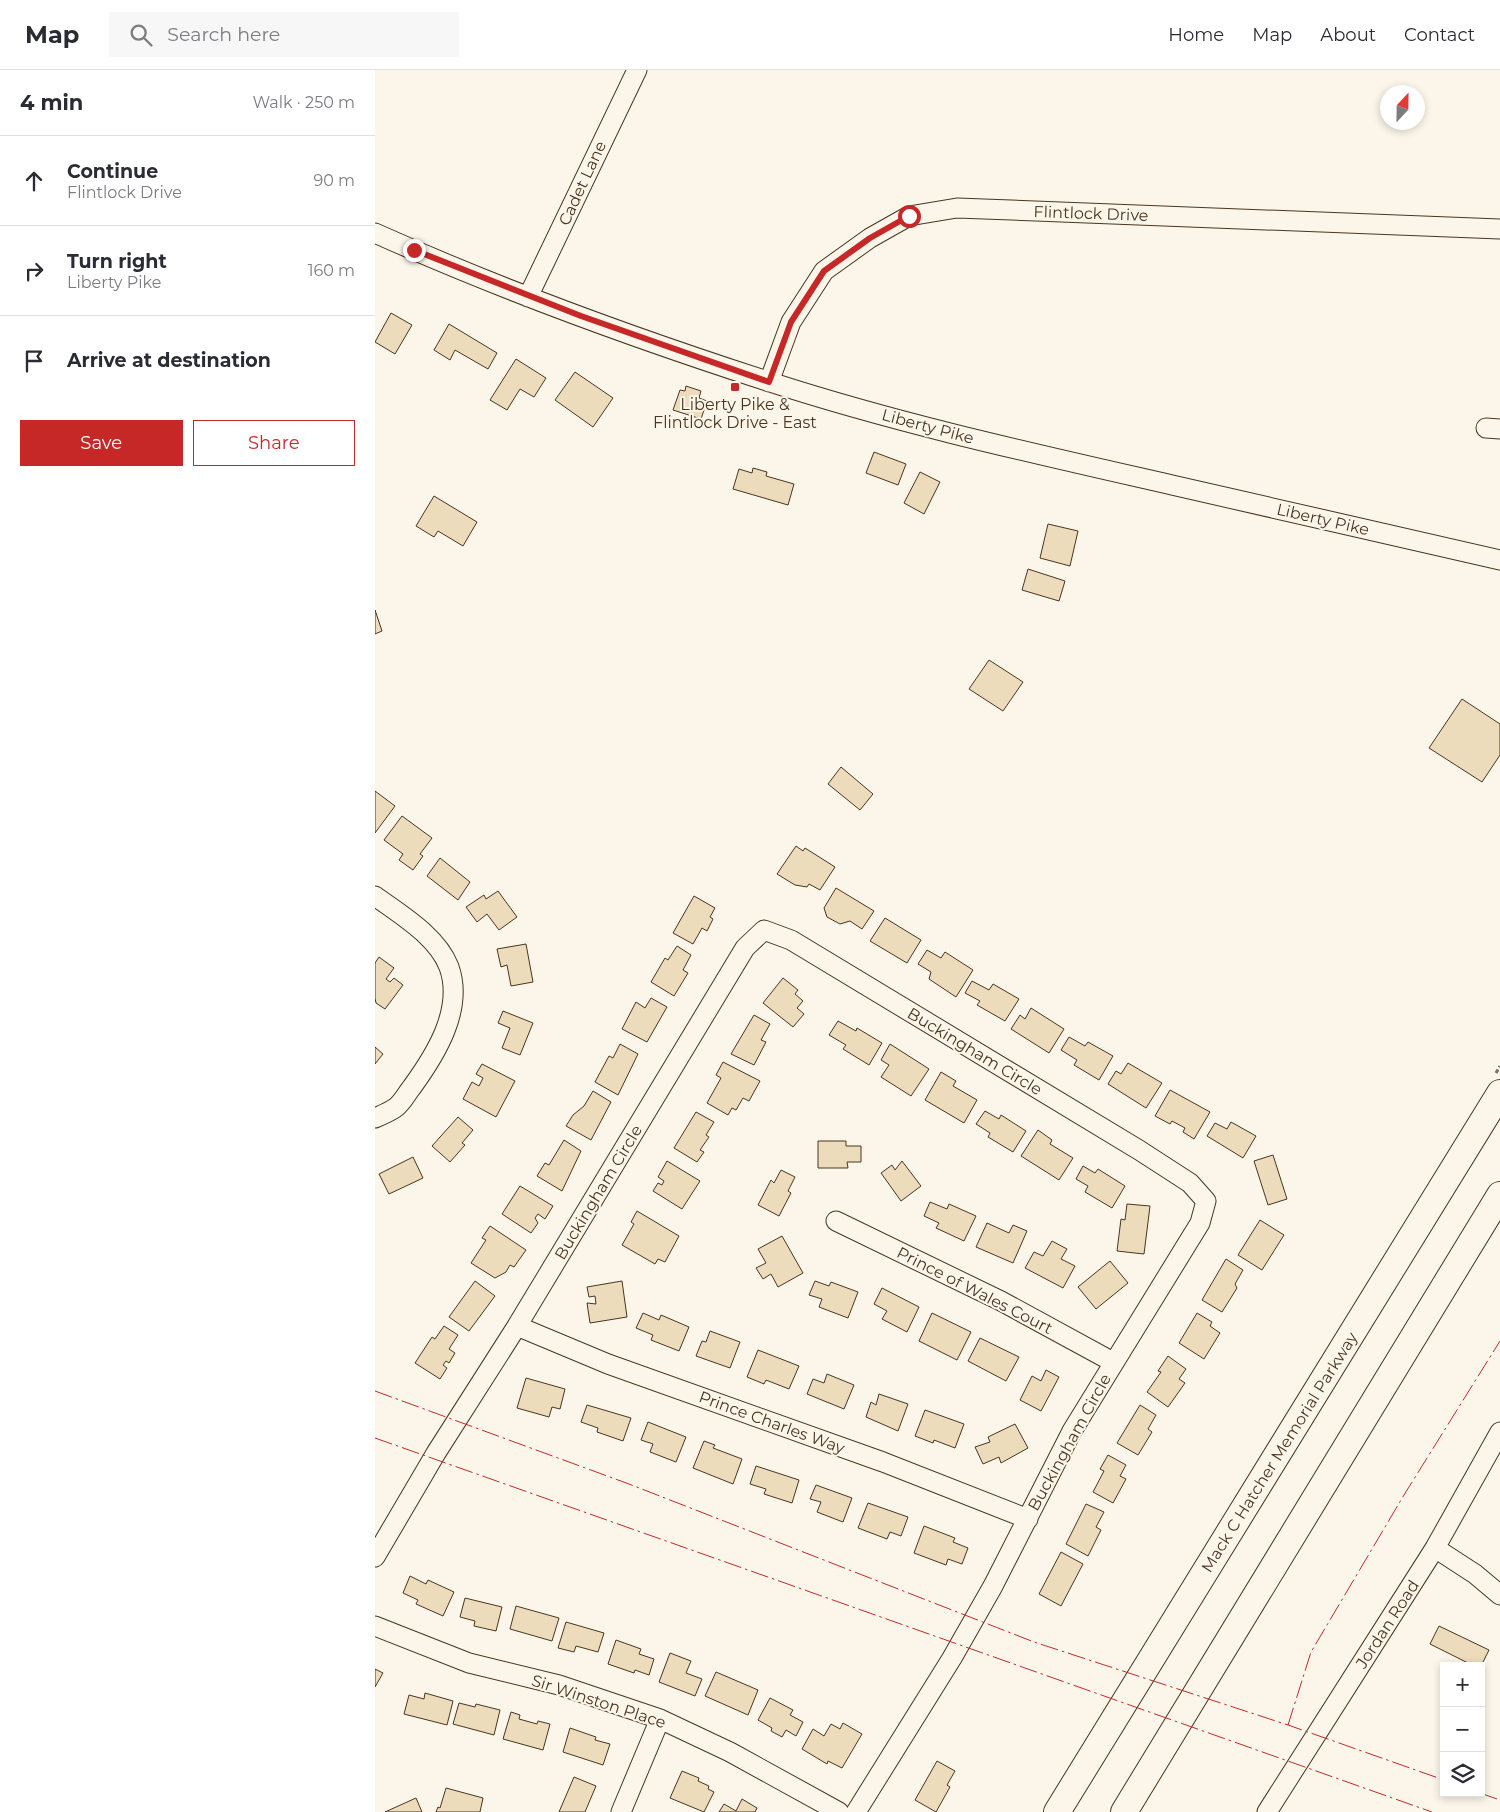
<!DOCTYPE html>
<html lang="en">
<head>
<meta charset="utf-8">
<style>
  body { margin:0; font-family:Montserrat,sans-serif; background:#f7f7f7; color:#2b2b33 }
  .controls { position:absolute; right:15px; bottom:15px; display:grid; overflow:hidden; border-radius:0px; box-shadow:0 2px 8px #0003 }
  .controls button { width:45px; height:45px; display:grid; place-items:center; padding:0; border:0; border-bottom:1px solid #e1e1e2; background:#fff; color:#2b2b33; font:25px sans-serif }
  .compass { position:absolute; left:1005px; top:15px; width:45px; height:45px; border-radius:50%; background:#fff; box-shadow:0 2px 8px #0003; rotate:22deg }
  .stop { position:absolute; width:15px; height:15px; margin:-11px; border:4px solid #c62828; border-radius:50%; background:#fff }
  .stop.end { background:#c62828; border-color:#fff; box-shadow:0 1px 5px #0008 }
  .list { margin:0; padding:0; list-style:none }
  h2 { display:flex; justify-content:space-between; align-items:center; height:65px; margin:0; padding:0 20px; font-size:21px }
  h2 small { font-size:16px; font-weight:400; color:#7c7c81 }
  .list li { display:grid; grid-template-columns:32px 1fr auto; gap:15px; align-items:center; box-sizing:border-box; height:90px; padding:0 20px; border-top:1px solid #e1e1e2 }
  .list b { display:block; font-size:19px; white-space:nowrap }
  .list p { margin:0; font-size:16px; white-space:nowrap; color:#7c7c81 }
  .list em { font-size:16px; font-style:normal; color:#7c7c81 }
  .actions { display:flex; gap:10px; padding:15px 20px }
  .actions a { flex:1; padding:11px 0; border:1px solid #c62828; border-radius:0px; text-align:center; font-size:18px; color:#c62828 }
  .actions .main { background:#c62828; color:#fff }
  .icon { flex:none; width:28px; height:28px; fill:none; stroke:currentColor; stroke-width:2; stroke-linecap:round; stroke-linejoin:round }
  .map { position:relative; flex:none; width:1125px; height:1742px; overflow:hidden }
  header { display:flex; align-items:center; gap:30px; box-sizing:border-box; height:70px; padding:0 25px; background:#fff; border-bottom:1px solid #e1e1e2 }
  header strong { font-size:24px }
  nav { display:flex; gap:28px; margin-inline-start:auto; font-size:18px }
  .search { width:350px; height:45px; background:#f7f7f7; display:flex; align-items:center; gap:12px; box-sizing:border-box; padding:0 18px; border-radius:0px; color:#7c7c81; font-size:19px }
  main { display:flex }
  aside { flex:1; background:#fff }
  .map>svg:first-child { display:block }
</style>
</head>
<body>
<header>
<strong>Map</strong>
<div class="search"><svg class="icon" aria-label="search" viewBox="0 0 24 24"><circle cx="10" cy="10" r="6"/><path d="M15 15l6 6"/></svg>Search here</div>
<nav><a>Home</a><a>Map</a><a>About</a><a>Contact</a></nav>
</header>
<main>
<aside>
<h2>4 min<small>Walk · 250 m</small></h2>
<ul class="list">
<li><svg class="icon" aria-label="ahead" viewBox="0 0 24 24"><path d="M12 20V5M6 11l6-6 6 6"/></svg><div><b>Continue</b><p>Flintlock Drive</p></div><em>90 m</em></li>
<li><svg class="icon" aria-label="right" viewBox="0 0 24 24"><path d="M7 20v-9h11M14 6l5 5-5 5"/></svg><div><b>Turn right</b><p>Liberty Pike</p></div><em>160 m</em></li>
<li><svg class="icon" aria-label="arrive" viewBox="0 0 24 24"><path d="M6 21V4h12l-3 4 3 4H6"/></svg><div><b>Arrive at destination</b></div></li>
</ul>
<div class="actions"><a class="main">Save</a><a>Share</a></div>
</aside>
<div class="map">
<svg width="1125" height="1742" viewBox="0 0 1125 1742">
  <rect width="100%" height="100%" fill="#fbf6e9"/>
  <path fill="#ecdcbc" stroke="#4a3520" d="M16 243 37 255 20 284 0 272Z
    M74 254 122 283 113 299 80 280 75 290 59 280Z
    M141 289 171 308 159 327 145 319 132 340 115 330Z
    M200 302 238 328 218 357 180 330Z
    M311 316 326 321 324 328 332 331 326 349 298 340 305 320 310 321Z
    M499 382 531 394 523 415 491 403Z
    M378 398 392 402 391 406 419 414 413 435 358 419 364 399 377 403Z
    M545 402 565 412 549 444 529 433Z
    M59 426 102 452 88 476 63 461 59 467 41 456Z
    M673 454 703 461 695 496 665 488Z
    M653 499 690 511 684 531 647 520Z
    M0 540 7 561 0 564Z
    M614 590 648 612 628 641 594 619Z
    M1087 629 1125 654V685L1107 712 1054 678Z
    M466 697 498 724 485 740 453 714Z
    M0 721 20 736 0 763Z
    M27 746 57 768 45 784 48 786 38 800 24 790 28 784 9 770Z
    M421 776 428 781 430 778 460 797 445 820 434 814 432 817 420 815 402 804Z
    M65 788 95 812 83 830 52 806Z
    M461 818 499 841 487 859 475 851 465 854 452 847 449 838Z
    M123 821 142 847 124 860 112 844 102 852 91 837 109 825 111 829Z
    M319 826 340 838 335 847 338 849 332 861 327 858 318 874 298 863Z
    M510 848 546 870 532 893 495 871Z
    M151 874 158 912 136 916 132 895 126 897 122 879Z
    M302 876 316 885 308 900 313 903 299 926 276 912 290 888 293 890Z
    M552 880 566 888 570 882 598 900 581 927 554 909 556 902 543 894Z
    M4 887 19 898 11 909 15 912 19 908 28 915 10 939 1 933 0 928V893Z
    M408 908 423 920 420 924 428 931 422 938 429 944 418 957 388 933Z
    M597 911 614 920 618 914 644 929 630 951 602 935 605 931 590 923Z
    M276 928 292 937 272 972 247 959 261 932 270 938Z
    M656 938 689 959 674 983 636 959 645 945 650 949Z
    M128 941 158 953 145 985 127 978 135 958 123 953Z
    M379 945 395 954 386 970 391 972 379 995 356 984Z
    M463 951 481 961 482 958 507 973 494 995 468 979 471 975 454 965Z
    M694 967 710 976 713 972 738 986 724 1010 699 995 702 990 686 980Z
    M245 974 263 984 243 1025 220 1012 234 986 238 988Z
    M515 974 554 999 536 1026 506 1007 514 995 506 990Z
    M0 977 8 984 0 994Z
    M348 992 385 1011 374 1031 368 1028 361 1040 357 1038 353 1045 332 1033 346 1008 341 1005Z
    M753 993 787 1013 771 1038 733 1014 741 1001 746 1004Z
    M107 994 140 1011 121 1047 88 1029 97 1012 104 1016 108 1008 101 1004Z
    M566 1002 581 1011 578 1016 602 1030 589 1053 550 1030Z
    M795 1020 835 1042 819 1069 808 1062 810 1058 797 1051 795 1054 780 1046Z
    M218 1021 236 1032 216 1070 191 1056 198 1045 209 1036Z
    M610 1041 624 1049 626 1045 651 1061 638 1082 613 1067 615 1063 601 1054Z
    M321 1042 339 1052 331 1065 334 1067 325 1080 329 1082 322 1092 299 1078Z
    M83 1047 98 1060 87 1073 90 1075 75 1092 57 1076Z
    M856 1052 881 1066 868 1088 832 1066 840 1053 852 1059Z
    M663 1060 677 1070 675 1074 698 1088 684 1110 646 1086Z
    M189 1070 206 1081 187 1121 162 1106 170 1093 174 1095Z
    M443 1071H471V1076H486V1092H472L473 1098H443Z
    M898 1085 912 1129 893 1135 879 1091Z
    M38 1087 48 1108 14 1124 4 1104Z
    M292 1091 325 1111 307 1139 278 1121 283 1113 287 1115 289 1111 283 1107Z
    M527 1091 546 1116 526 1131 506 1103 517 1095 520 1100Z
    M708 1096 720 1103 723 1099 750 1116 737 1138 710 1122 713 1116 701 1109Z
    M406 1100 420 1107 413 1121 416 1123 404 1146 383 1135 396 1110 399 1113Z
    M145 1116 178 1136 170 1149 163 1144 160 1148 163 1153 156 1163 127 1144Z
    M555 1132 572 1139 574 1134 601 1146 589 1171 561 1158 564 1153 549 1146Z
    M752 1134 775 1136 769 1184 742 1181 746 1149 750 1150Z
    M262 1141 304 1166 290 1192 283 1189 280 1194 247 1175 259 1154 256 1152Z
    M885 1150 909 1165 887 1200 863 1185Z
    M612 1153 634 1163 638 1155 652 1161 638 1193 601 1177Z
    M115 1156 151 1180 139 1197 135 1195 131 1202 120 1208 96 1193 111 1170 107 1168Z
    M407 1166 428 1203 403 1217 396 1204 388 1209 381 1198 391 1193 383 1179Z
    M677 1171 692 1179 686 1189 700 1196 688 1218 650 1198 659 1182 668 1186Z
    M851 1189 868 1200 860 1214 862 1218 847 1242 827 1230Z
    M735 1191 753 1213 721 1239 703 1217Z
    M100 1211 120 1226 94 1261 74 1247Z
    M247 1211 252 1247 215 1253 212 1233 221 1234 220 1226 214 1227 212 1217Z
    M440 1211 454 1216 456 1212 483 1222 473 1248 444 1237 447 1229 434 1225Z
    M507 1218 544 1237 532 1262 507 1249 512 1241 499 1234Z
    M268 1243 284 1250 286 1245 314 1257 304 1281 276 1270 278 1265 261 1258Z
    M557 1243 596 1262 582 1290 544 1271Z
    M822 1243 837 1252 835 1256 845 1263 829 1289 804 1273Z
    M69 1256 83 1265 74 1279 80 1283 74 1293 71 1291 68 1295 72 1298 65 1309 40 1293 57 1267 60 1269Z
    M335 1261 365 1272 355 1298 321 1286 327 1271 331 1272Z
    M605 1268 644 1287 631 1311 593 1291Z
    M383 1280 424 1296 414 1319 391 1310 389 1314 372 1307Z
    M793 1286 811 1299 804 1309 810 1313 793 1337 772 1322 786 1302 783 1301Z
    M671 1300 684 1307 666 1341 645 1330 657 1306 666 1311Z
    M452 1304 479 1315 469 1339 432 1324 438 1309 449 1313Z
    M151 1308 190 1319 185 1339 177 1337 174 1347 142 1338Z
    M504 1324 533 1334 523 1361 491 1347 496 1332 501 1335Z
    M212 1335 256 1348 248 1371 222 1362 223 1358 206 1352Z
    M765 1335 781 1345 773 1359 777 1362 763 1385 742 1373Z
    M550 1340 589 1354 580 1378 559 1370 558 1373 540 1366Z
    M273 1352 311 1367 301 1392 275 1382 278 1374 266 1370Z
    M640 1354 653 1378 626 1393 624 1387 608 1394 600 1377 615 1372 613 1367Z
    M329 1371 340 1375 338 1378 367 1389 358 1414 318 1398Z
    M733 1385 751 1395 745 1406 751 1409 738 1433 718 1422 729 1401 725 1399Z
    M381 1396 424 1410 417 1433 389 1424 391 1419 375 1414Z
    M441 1415 477 1428 468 1452 442 1442 446 1432 435 1429Z
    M493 1433 533 1447 526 1466 515 1462 512 1469 483 1458Z
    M711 1434 729 1442 721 1457 726 1460 713 1486 691 1474Z
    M549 1456 580 1468 578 1472 593 1478 587 1494 573 1489 571 1495 539 1483Z
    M686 1482 708 1494 686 1536 664 1524Z
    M35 1506 51 1514 53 1510 79 1522 68 1546 41 1534 43 1530 28 1523Z
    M90 1528 127 1537 121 1561 99 1556 100 1551 85 1547Z
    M141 1536 184 1548 177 1571 135 1559Z
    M191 1552 229 1563 223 1582 201 1576 199 1582 183 1578Z
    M1064 1556 1114 1580 1106 1596H1099L1055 1574Z
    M241 1570 266 1579 264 1584 279 1589 274 1605 260 1600 259 1603 233 1594Z
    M295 1583 316 1591 311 1603 327 1609 320 1626 284 1612Z
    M0 1599 8 1603 0 1617Z
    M341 1602 383 1620 373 1645 330 1626Z
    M50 1623 78 1631 72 1655 29 1644 34 1625 49 1629Z
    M395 1628 418 1640 415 1645 428 1652 421 1666 411 1660 407 1667 396 1661 397 1658 383 1650Z
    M84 1633 100 1637 101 1634 125 1640 119 1665 78 1654Z
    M136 1642 145 1645 144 1649 162 1654 163 1651 175 1654 168 1680 128 1669Z
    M468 1653 487 1664 467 1698 453 1691 452 1694 427 1679 438 1659 449 1666 456 1654 465 1659Z
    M195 1658 221 1667 220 1670 235 1674 228 1695 188 1682Z
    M562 1691 580 1701 572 1715 575 1717 561 1742 540 1730Z
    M307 1701 324 1708 323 1711 334 1716 333 1719 339 1722 329 1742 295 1728Z
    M199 1707 221 1716 210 1742H184Z
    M71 1718 108 1728 105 1742H61L63 1737 65 1738Z
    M41 1728 47 1742H10Z
    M367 1729 382 1738 380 1742H344L349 1734 361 1741Z"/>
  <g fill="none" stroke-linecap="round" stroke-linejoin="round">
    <defs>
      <path id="minor" d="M0 163C127 220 259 268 392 311 524 354 661 384 797 415 906 440 1016 465 1125 490
        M153 227 262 0
        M394 312 416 252 449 201 495 168 534 146 582 138 1125 159
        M1111 358 1125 359
        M0 826C26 845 62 866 74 897 89 939 61 984 37 1017 32 1023 27 1033 20 1038 14 1042 7 1045 0 1048
        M461 1151 626 1231 738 1292
        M142 1256 233 1294 508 1392 653 1449
        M1060 1478 1100 1504 1125 1525
        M0 1487 61 1383 142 1256 370 878 389 860 416 870 764 1080 815 1113 831 1131 825 1153 697 1361 618 1516 577 1588 481 1742
        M0 1556 94 1593 184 1615 285 1649 355 1682 464 1742
        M246 1742 285 1649
        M892 1742 1060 1478 1125 1362"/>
      <path id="highway" d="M682 1742 1125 1023
        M749 1742 1125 1125"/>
    </defs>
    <use href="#minor" stroke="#4a3520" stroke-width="21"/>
    <use href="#highway" stroke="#4a3520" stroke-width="28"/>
    <path stroke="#7f6f5c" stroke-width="3" stroke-dasharray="4 2.5" stroke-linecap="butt" d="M1121 1003 1125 996"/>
    <use href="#minor" stroke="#fbf6e9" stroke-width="19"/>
    <use href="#highway" stroke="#fbf6e9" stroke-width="26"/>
    <path stroke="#c62828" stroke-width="1" stroke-dasharray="18 4 2.5 4" stroke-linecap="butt" d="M0 1321 254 1414 659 1572 913 1655 1069 1710
      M0 1368 1057 1742
      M913 1655 936 1582 1029 1425 1125 1271
      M1105 1723 1125 1730"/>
  </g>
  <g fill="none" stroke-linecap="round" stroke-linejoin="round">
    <path stroke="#c62828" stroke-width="6" d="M39 180 206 246 394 312 416 252 449 201 495 168 534 146"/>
  </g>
  <rect fill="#c62828" stroke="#fbf6e9" stroke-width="2" x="355" y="312" width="10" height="10" rx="2.5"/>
  <g text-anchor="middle" stroke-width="4" stroke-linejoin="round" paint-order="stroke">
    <g font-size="16" fill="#4a3520" stroke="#fbf6e9">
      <text transform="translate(207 113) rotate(-65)" y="6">Cadet Lane</text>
      <text transform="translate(716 143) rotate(2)" y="6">Flintlock Drive</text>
      <text transform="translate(553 356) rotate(15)" y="6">Liberty Pike</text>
      <text transform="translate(948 449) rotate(13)" y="6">Liberty Pike</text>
      <text transform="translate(600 981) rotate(31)" y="6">Buckingham Circle</text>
      <text transform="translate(223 1122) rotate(-59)" y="6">Buckingham Circle</text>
      <text transform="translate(600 1220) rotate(27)" y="6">Prince of Wales Court</text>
      <text transform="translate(397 1352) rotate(20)" y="6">Prince Charles Way</text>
      <text transform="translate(694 1372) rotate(-61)" y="6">Buckingham Circle</text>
      <text transform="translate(904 1382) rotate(-58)" y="6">Mack C Hatcher Memorial Parkway</text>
      <text transform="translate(1012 1554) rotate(-57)" y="6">Jordan Road</text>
      <text transform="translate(224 1631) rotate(18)" y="6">Sir Winston Place</text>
    </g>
    <g font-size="16" fill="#4a3520" stroke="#fbf6e9">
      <text x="360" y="340">Liberty Pike &amp;<tspan x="360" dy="18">Flintlock Drive - East</tspan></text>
    </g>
  </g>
</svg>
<div class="controls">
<button>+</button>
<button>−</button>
<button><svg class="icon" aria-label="layers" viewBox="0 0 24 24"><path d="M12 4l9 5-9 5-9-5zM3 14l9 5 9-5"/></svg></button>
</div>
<svg class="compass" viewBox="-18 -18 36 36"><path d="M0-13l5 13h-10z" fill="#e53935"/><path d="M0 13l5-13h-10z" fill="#7c7c81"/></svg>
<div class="stop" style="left:534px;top:146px"></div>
<div class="stop end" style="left:39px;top:180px"></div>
</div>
</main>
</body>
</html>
